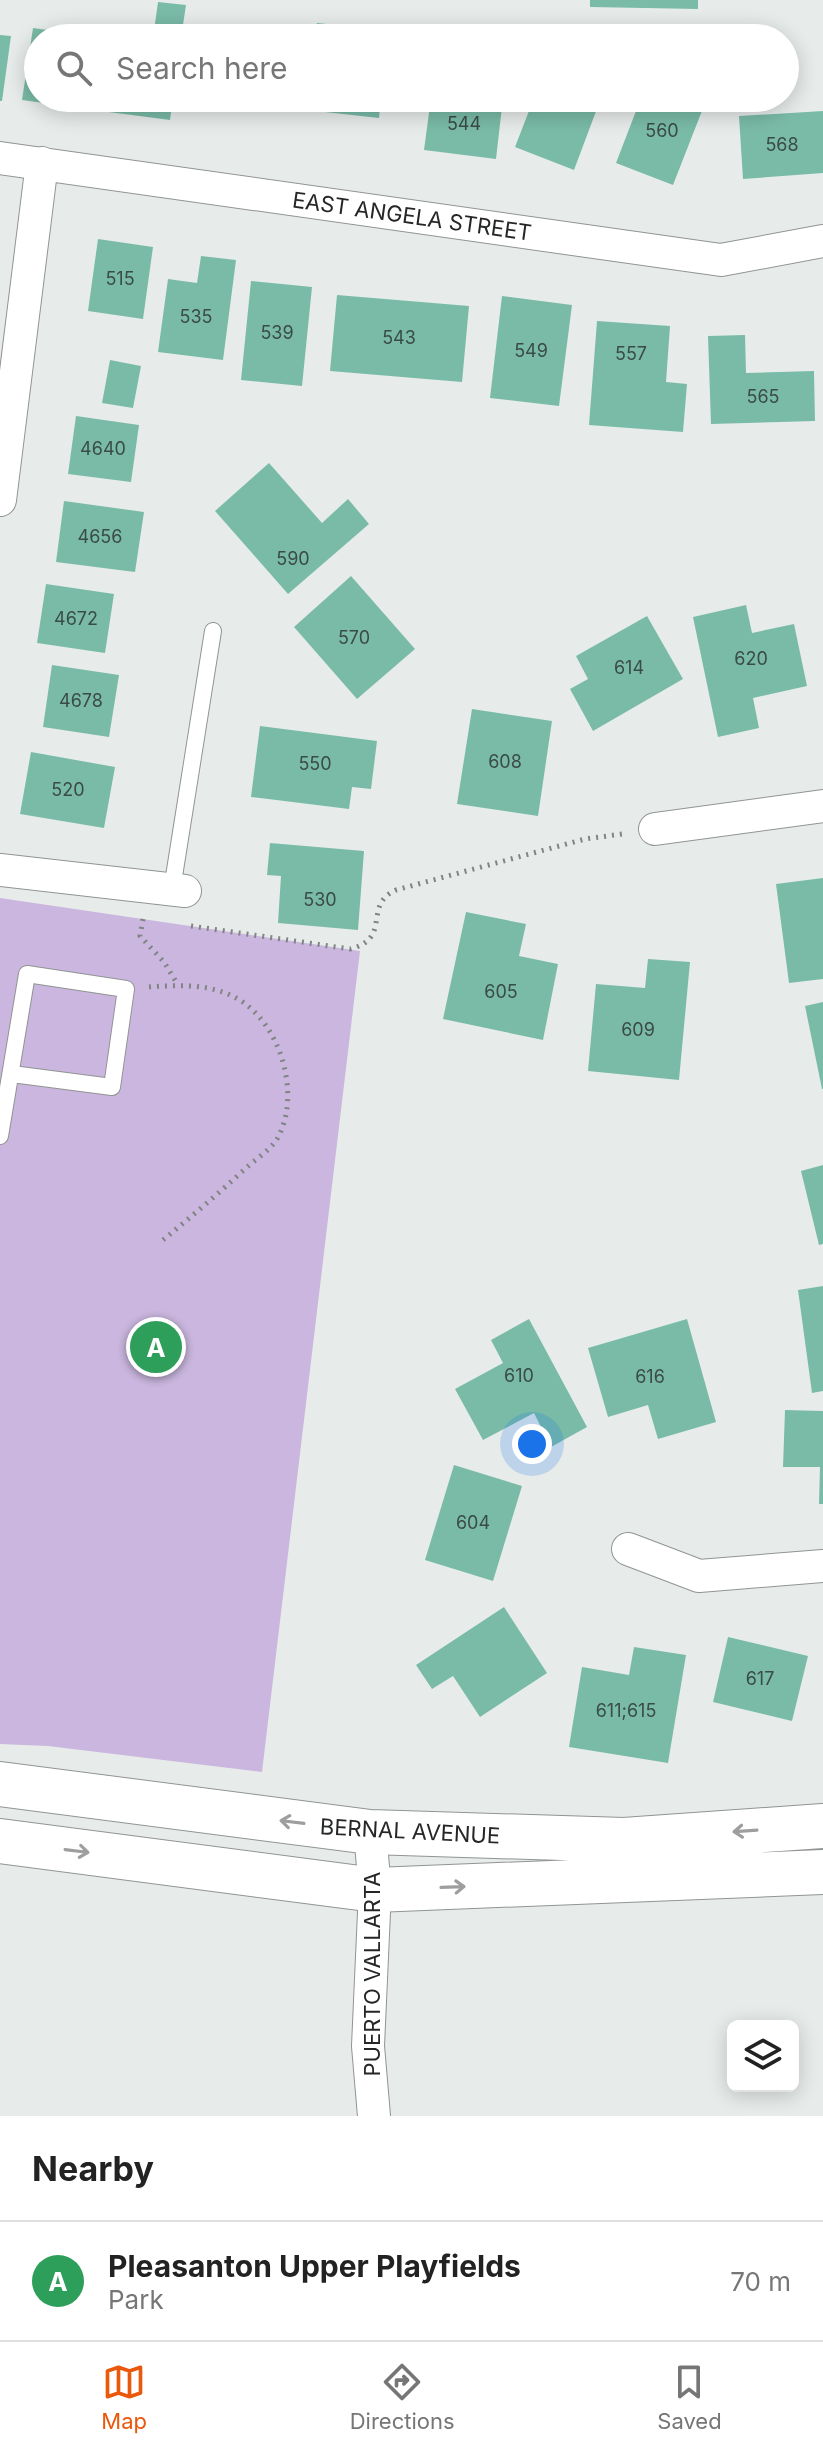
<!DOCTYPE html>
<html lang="en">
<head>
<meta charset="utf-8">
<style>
  body { margin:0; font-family:Inter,sans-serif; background:#f6f6f6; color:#222 }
  .controls { position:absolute; right:24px; bottom:24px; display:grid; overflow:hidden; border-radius:12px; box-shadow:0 4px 20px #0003 }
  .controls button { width:72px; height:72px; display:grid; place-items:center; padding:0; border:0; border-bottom:2px solid #e0e0e0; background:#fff; color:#222; font:40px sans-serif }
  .you { position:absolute; left:532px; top:1444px; width:28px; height:28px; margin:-20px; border:6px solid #fff; border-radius:50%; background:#1a73e8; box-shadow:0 0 0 12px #1a73e833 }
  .badge { display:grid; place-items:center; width:52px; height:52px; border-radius:50%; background:#ea580c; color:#fff; font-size:26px; font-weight:700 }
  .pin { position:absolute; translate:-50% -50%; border:4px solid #fff; box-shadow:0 2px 8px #0006 }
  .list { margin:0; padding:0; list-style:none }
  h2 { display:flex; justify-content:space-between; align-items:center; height:104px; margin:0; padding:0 32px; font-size:34px }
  h2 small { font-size:26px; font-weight:400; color:#767676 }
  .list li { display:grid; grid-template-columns:52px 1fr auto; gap:24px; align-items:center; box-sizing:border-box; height:120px; padding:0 32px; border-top:2px solid #e0e0e0 }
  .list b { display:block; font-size:30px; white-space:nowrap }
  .list p { margin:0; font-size:26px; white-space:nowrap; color:#767676 }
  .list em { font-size:26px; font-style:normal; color:#767676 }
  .icon { flex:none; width:44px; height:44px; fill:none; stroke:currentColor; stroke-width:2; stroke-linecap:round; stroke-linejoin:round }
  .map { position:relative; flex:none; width:823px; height:2116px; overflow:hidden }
  .search { position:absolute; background:#fff; box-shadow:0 4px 20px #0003; left:24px; right:24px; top:24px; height:88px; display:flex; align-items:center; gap:20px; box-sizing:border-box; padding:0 28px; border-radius:44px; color:#767676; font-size:30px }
  .sheet { height:224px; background:#fff }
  nav { display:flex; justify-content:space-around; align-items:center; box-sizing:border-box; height:112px; border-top:2px solid #e0e0e0; background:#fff; font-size:22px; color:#767676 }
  nav a { display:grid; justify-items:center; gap:4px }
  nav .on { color:#ea580c }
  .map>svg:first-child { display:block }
</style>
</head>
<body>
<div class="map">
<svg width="823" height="2116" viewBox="0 0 823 2116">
  <rect width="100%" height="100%" fill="#e7ecea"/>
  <path fill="#cab6de" d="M0 898 360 951 262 1772 48 1746 0 1744Z"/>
  <path fill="#7abba7" d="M590 0H698V9L590 7Z
    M158 2 186 5 181 38H153Z
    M317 23 389 31 388 38H315Z
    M33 28 92 36 38 38V98H88L87 109 22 100Z
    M0 35 11 36 2 101H0Z
    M103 98H173L170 120 101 111Z
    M193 98H270L269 109 193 102Z
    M309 98H381L379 118 307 110Z
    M431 98H503L496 159 424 150Z
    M534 98H601L574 170 515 147Z
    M641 98H707L673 185 616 163Z
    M823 111V173L743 179 739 116Z
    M98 239 153 247 143 319 88 311Z
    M201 256 236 260 223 360 158 352 168 279 197 283Z
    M251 281 312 287 302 386 241 380Z
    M337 295 469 306 462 382 330 371Z
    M502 296 572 305 559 406 490 398Z
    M597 321 670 326 666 382 687 384 683 432 589 425Z
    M745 335 746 373 814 371 815 421 711 424 708 336Z
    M110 360 141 366 133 408 102 403Z
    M76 416 139 425 131 482 68 474Z
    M269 463 322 523 348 499 369 524 288 594 215 511Z
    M64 501 144 512 135 572 56 562Z
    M351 576 415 649 357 699 294 627Z
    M46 584 114 594 105 653 37 643Z
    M746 605 752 633 794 624 807 686 753 698 759 728 718 737 693 617Z
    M647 616 683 679 593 731 570 689 588 679 576 656Z
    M52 665 119 675 109 737 43 727Z
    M472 709 552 721 538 816 457 804Z
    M260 726 377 741 371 789 352 787 349 809 251 797Z
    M31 752 115 767 104 828 20 814Z
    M270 843 364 851 358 930 278 923 281 876 267 875Z
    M823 878V979L789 983 776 884Z
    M466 912 526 924 519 956 558 964 543 1040 443 1019Z
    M648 959 690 962 679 1080 588 1071 596 984 645 988Z
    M823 1002V1089H822L805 1006Z
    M823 1165V1244L819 1245 801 1171Z
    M823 1286V1391L812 1393 798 1290Z
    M529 1319 587 1427 551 1447 534 1413 483 1440 455 1389 503 1363 491 1340Z
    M687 1319 716 1422 658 1439 648 1405 608 1417 588 1348Z
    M785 1410 823 1411V1504H819L820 1467H783Z
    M454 1465 522 1486 493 1581 425 1560Z
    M504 1607 547 1673 480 1717 453 1676 432 1689 416 1665Z
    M728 1637 808 1656 792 1721 713 1702Z
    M634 1647 686 1655 668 1763 569 1747 582 1667 629 1675Z"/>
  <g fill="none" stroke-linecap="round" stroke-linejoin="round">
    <defs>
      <path id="lane" d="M172 889 213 631
        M0 1136 27 974 126 989 112 1087 12 1074"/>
      <path id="street" d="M0 158 721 260 823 241
        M0 500 42 163
        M655 829 823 806
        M0 870 185 891
        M628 1549 699 1576 823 1566
        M370 1832 375 1890 368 2046 374 2116"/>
      <path id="secondary" d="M0 1784 370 1832 624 1840 823 1826
        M0 1841 375 1890 823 1872"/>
    </defs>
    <use href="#lane" stroke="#909493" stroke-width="18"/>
    <use href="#street" stroke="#909493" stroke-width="34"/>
    <use href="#secondary" stroke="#909493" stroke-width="46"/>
    <path stroke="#808482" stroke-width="5" stroke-dasharray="2 6" stroke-linecap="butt" d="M143 919 140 936 164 962 178 985
      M191 926 350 949C393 938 362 905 396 890L585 839 622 834
      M149 987C179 985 210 983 238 999 281 1024 302 1096 277 1139 270 1150 256 1159 246 1168 219 1193 191 1217 163 1240"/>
    <use href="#lane" stroke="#fff" stroke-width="16"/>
    <use href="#street" stroke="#fff" stroke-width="32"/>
    <use href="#secondary" stroke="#fff" stroke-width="44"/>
  </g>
  <defs><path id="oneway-shaft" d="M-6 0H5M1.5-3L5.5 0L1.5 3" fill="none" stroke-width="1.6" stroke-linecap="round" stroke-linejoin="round" transform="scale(2)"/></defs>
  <g stroke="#9d9e9d">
    <use href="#oneway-shaft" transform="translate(292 1822) rotate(-173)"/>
    <use href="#oneway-shaft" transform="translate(745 1831) rotate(176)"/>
    <use href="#oneway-shaft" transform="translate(77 1851) rotate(7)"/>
    <use href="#oneway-shaft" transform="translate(453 1887) rotate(-2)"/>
  </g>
  <g text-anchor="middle" stroke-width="6" stroke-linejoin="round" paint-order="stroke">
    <g font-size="18" fill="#3a4c46">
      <text x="464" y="130">544</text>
      <text x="662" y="137">560</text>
      <text x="782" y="151">568</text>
      <text x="120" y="285">515</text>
      <text x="196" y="323">535</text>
      <text x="277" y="339">539</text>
      <text x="399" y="344">543</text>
      <text x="531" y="357">549</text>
      <text x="631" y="360">557</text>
      <text x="763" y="403">565</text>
      <text x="103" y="455">4640</text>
      <text x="100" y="543">4656</text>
      <text x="293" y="565">590</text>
      <text x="76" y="625">4672</text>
      <text x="354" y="644">570</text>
      <text x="751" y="665">620</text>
      <text x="629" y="674">614</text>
      <text x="81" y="707">4678</text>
      <text x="505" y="768">608</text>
      <text x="315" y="770">550</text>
      <text x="68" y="796">520</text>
      <text x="320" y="906">530</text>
      <text x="501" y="998">605</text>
      <text x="638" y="1036">609</text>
      <text x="519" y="1382">610</text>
      <text x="650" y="1383">616</text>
      <text x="473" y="1529">604</text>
      <text x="760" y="1685">617</text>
      <text x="626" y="1717">611;615</text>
    </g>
    <g font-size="22" fill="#252726" stroke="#fff">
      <text transform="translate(412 216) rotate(8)" y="8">EAST ANGELA STREET</text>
      <text transform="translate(410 1831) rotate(3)" y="8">BERNAL AVENUE</text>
      <text transform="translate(372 1974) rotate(-90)" y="8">PUERTO VALLARTA</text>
    </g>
  </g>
</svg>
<div class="controls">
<button><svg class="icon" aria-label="layers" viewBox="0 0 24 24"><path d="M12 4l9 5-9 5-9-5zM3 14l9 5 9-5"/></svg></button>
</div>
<div class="you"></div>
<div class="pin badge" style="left:156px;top:1347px;background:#2e9e5b">A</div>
<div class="search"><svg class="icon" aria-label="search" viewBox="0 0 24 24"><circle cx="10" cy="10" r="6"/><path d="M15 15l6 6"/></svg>Search here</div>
</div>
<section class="sheet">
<h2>Nearby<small></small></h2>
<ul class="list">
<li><span class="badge" style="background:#2e9e5b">A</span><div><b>Pleasanton Upper Playfields</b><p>Park</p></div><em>70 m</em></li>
</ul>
</section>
<nav>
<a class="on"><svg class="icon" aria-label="map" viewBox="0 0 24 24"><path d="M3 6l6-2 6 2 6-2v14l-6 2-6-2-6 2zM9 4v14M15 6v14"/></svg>Map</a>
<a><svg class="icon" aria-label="directions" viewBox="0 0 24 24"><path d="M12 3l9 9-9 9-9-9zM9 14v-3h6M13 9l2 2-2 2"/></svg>Directions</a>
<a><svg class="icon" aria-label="saved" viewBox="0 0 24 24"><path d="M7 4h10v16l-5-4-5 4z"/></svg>Saved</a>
</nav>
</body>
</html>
